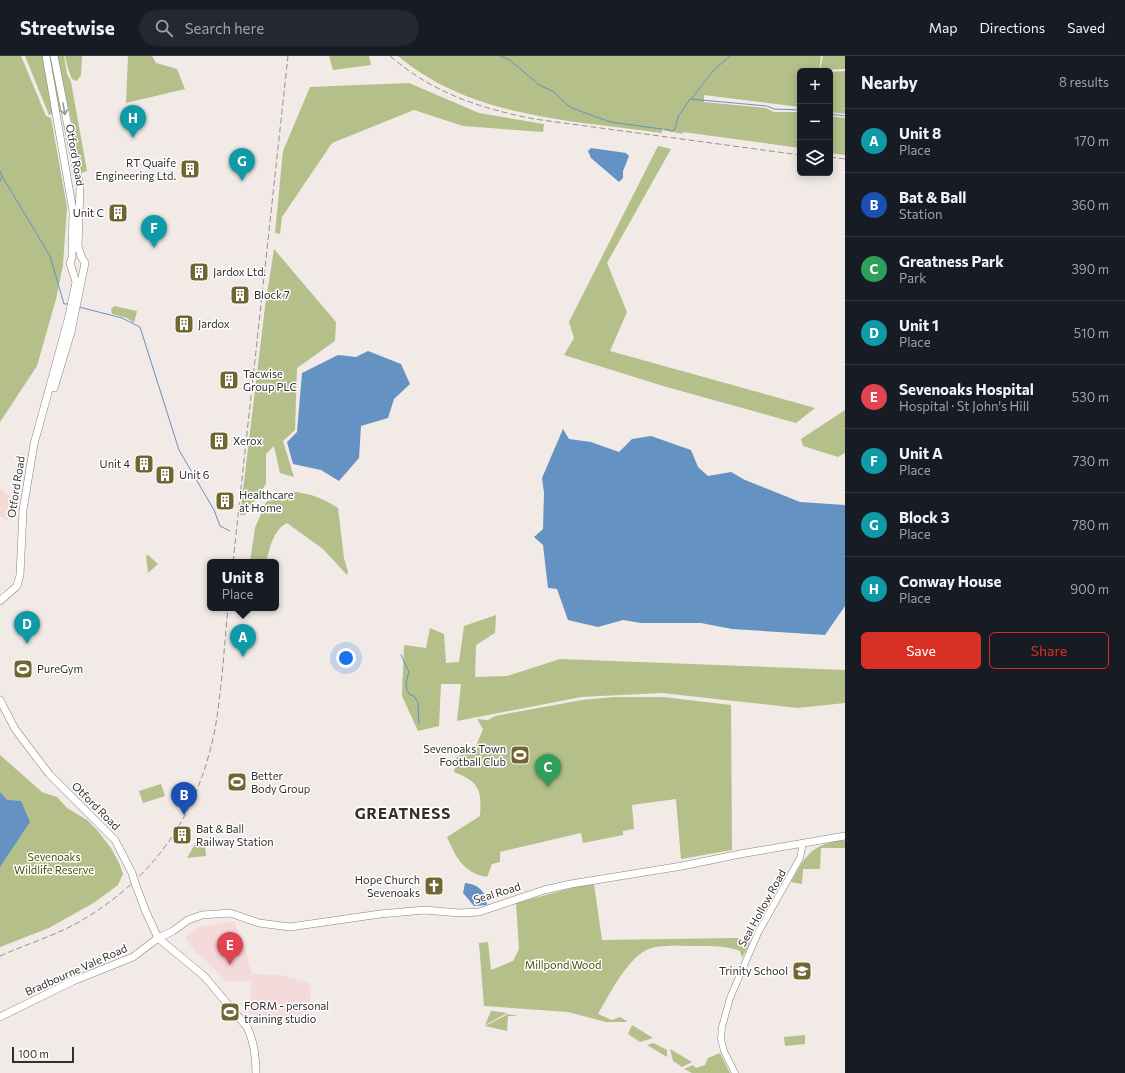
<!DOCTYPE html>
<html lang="en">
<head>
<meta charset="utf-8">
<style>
  body { margin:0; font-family:Commissioner,sans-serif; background:#242831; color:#f1f3f6 }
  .controls { position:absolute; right:12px; top:12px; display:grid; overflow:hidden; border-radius:6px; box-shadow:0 2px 10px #0003 }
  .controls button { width:36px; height:36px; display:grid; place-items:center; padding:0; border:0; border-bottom:1px solid #363941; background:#171b24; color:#f1f3f6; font:20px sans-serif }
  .scale { position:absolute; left:12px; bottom:10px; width:62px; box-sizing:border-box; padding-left:4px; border:2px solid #322f2e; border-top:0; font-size:11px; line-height:14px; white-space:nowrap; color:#322f2e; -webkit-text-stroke:3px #fff; paint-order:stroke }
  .you { position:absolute; left:346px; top:602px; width:14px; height:14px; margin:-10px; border:3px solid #fff; border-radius:50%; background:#1a73e8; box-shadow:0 0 0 6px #1a73e833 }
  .badge { display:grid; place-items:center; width:26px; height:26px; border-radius:50%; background:#d93025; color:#fff; font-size:13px; font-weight:700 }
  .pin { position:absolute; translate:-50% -33px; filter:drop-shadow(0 1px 2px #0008) }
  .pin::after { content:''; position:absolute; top:21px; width:14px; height:12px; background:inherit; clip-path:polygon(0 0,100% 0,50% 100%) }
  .popup { position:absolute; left:207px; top:503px; width:72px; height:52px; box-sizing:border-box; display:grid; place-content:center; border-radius:6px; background:#171b24; filter:drop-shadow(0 1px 3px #0005); font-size:13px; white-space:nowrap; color:#9ea1a6 }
  .popup b { font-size:15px; color:#f1f3f6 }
  .popup::after { content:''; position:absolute; left:50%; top:100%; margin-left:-8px; border:8px solid transparent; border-top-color:#171b24 }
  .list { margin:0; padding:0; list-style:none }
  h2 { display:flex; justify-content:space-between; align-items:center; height:52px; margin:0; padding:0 16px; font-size:17px }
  h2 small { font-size:13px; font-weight:400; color:#9ea1a6 }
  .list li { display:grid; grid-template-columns:26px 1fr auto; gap:12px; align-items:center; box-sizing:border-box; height:64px; padding:0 16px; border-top:1px solid #363941 }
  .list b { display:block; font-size:15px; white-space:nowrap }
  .list p { margin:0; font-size:13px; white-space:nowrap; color:#9ea1a6 }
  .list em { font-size:13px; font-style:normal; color:#9ea1a6 }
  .actions { display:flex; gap:8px; padding:12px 16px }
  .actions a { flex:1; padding:9px 0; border:1px solid #d93025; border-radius:6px; text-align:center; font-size:14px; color:#d93025 }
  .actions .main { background:#d93025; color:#fff }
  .icon { flex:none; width:22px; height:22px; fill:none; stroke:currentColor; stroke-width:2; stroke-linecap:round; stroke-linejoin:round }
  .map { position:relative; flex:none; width:845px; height:1017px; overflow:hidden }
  header { display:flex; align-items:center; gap:24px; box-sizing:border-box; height:56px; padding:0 20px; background:#171b24; border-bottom:1px solid #363941 }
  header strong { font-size:19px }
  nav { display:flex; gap:22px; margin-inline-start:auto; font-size:14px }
  .search { width:280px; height:36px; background:#242831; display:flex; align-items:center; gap:10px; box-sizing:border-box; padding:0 14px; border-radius:22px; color:#9ea1a6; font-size:15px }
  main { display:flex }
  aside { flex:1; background:#171b24 }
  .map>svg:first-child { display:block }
</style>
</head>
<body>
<header>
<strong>Streetwise</strong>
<div class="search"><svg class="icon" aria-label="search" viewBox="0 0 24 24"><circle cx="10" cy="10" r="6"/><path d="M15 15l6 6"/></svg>Search here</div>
<nav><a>Map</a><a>Directions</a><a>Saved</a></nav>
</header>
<main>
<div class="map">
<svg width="845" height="1017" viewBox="0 0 845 1017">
  <rect width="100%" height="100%" fill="#f1eae6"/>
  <path fill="#f3dcd1" d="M0 432 14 444 15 462 7 464 0 460Z"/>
  <path fill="#f5dadc" d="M234 865 244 889 252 918 280 919 310 927 311 969 249 965 251 925H226L202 900 196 898 185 881 199 871Z"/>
  <path fill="#b4bf89" d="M0 0H21L46 60 51 62 67 151 63 209 56 243 37 310 0 366Z
    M25 0H64L67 18 71 26 87 115 81 117 69 53 49 59Z
    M65 0H82L81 19 77 25 72 23 68 13Z
    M128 0H152L156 7 177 13 185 33 126 47Z
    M329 0H369L371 9 333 14Z
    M398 0H821L819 15H800V51L704 39V46L766 52 774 56H800V92L683 76V78L662 74V77C570 64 472 62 398 0Z
    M823 0H845V13L820 14Z
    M845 15V58L830 56V16Z
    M409 27 479 57 544 68 543 76 463 70 414 54 332 87 282 161 280 178 275 177 283 95 310 31Z
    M830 60 845 62V99L830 97Z
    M658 90 671 93 607 207 627 256 610 295 815 352 796 367 663 330 564 299 574 282 569 266Z
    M274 193 336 266 335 285 297 312 295 374 283 385 294 421 280 417 274 390 266 398V428L245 459H240L265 251Z
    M114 250 137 255 134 267 127 262 112 258 111 253Z
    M845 354V397L838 401 803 390 801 383Z
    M296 436C312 438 324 443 338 452L344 502 348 516 347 519 323 493 287 467C273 474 270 492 266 506H250L255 472 266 446 282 439Z
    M148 499 158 508 148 517 146 500Z
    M496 559 495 577 476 589 475 621 507 620 560 603 845 614V647L798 652 662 637 581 641 457 665 461 628H441L439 670 418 675 402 640 404 589 426 592 430 572 444 578 446 607 459 606 464 570Z
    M614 641H663L731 649 732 794 681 803 676 743 632 749 634 773 623 775V779L583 787 581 777 500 796V806L492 808 487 821C463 817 456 801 447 781L480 760C482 733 479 726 454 716L456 702 476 690 483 673 477 663 488 664 495 660 582 644Z
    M0 699 42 736 57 741 67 752 87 764 97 774 111 792 119 807 123 818 118 829 95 846 49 872 0 891Z
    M161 728 165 740 143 747 139 735Z
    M198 783 205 788 206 800 187 802Z
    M843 784 845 785V792H821L820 813H803L802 828 791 826C805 800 812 788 843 784Z
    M594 828 602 884 737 882 750 887 742 902 740 895C724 889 708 890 691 890 678 890 664 889 651 892 629 899 609 939 598 958L612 964 620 961 627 965 626 966H606L568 956 484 950 479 887 488 886 491 914 513 905 519 893 516 847 579 830Z
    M491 955H493L507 957 485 969Z
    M508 958 518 960H508L507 975 485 970Z
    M632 969 653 982 640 986 628 978Z
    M805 979V988L785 990 784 981Z
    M653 987 667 994V1001L647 989Z
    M670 993 692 1006 682 1011 673 1005Z
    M720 997 730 1017H692L684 1013 693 1009 696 1012 705 1009 708 1002Z"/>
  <path fill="#6492c2" d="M591 92 626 97 629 100 623 115V122L619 126 591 102 588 95Z
    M368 295 401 308 410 328 394 343 388 362 361 370 359 402 339 425 321 414 293 408 287 386 297 376 302 317 338 299 356 301Z
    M563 373 569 383 591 386 619 396 632 383 651 380 691 394 698 411 708 420 731 416 745 424 800 446 845 449V550L825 579 732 573 701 567H641L623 564 598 571 568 564 557 533 548 532 543 489 534 481 543 473 544 437 542 422Z
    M0 736 7 744 21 745 30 766 0 811Z
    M465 827C478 828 486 835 487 849L474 850 463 837Z"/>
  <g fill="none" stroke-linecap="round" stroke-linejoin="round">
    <path stroke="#6492c2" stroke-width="1" d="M500 0 510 4 539 29 554 36 566 48 572 52 610 66 662 73
      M692 42 714 14 730 0
      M830 58 845 60
      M665 73 672 75 675 73 678 61 690 43 767 50 774 53 800 54
      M0 115 2 120 0 125
      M2 120 50 200 64 248H68
      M79 251 122 262 140 271 179 394 214 454 220 470 230 475
      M401 599 409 616C406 625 404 631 410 639L414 640 418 647 419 668"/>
    <defs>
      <path id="secondary" d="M735 1017 724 995 721 983 722 971 730 942 758 877 800 802 803 787"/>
      <path id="primary" d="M54 332 71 276 85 207 81 200 78 190 80 131 54 0
        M0 545 17 530 20 519 23 454 34 388 68 264 76 226 70 207 72 202 73 155 46 0
        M0 644 15 673 49 718 115 784 132 817
        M135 827 146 856 158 882 204 920 247 971C254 985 256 1001 256 1017"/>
      <path id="trunk" d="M0 961 73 925 133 901 158 882 173 875 188 864 202 859 230 857 259 867 290 871 380 858 425 854 459 857 479 856 544 834 571 828 682 810 740 798 845 780"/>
    </defs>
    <use href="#secondary" stroke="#88827f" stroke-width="7"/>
    <use href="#primary" stroke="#88827f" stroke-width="8"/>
    <use href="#trunk" stroke="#88827f" stroke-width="8"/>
    <use href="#secondary" stroke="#fff" stroke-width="6"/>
    <use href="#primary" stroke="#fff" stroke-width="7"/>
    <use href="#trunk" stroke="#fff" stroke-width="7"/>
    <path stroke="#97928f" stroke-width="1" stroke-dasharray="6 3" stroke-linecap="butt" d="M390 0C433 37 479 52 534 63L800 99
      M830 101 845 103
      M233 506 288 0
      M0 900C29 887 61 878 89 860 159 816 199 754 215 673 222 633 224 592 228 552"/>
    <defs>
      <path id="primary-bridge" d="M132 817 135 827"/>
    </defs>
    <use href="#primary-bridge" stroke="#88827f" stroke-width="8" stroke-linecap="butt"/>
    <use href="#primary-bridge" stroke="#fff" stroke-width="7"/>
  </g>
  <defs><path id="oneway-shaft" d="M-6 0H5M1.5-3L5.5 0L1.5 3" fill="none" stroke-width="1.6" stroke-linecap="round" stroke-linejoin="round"/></defs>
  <use stroke="#989796" href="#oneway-shaft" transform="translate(64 53) rotate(80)"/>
  <defs>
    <symbol id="building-square" viewBox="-11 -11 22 22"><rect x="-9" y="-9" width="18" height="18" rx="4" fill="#716532" stroke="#fff"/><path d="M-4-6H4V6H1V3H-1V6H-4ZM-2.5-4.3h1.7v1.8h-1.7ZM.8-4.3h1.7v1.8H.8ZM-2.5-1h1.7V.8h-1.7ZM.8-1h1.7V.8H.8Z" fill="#fff"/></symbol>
    <symbol id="stadium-square" viewBox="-11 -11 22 22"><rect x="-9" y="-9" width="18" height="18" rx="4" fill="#716532" stroke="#fff"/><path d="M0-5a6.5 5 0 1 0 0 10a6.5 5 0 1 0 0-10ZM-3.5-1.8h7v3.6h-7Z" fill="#fff"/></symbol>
    <symbol id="church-square" viewBox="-11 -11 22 22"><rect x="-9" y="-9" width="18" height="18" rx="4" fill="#716532" stroke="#fff"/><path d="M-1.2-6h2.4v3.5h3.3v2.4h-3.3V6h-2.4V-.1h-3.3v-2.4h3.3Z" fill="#fff"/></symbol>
    <symbol id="school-square" viewBox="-11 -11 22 22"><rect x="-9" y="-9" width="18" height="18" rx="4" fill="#716532" stroke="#fff"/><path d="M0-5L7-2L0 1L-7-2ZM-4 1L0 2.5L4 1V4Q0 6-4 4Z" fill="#fff"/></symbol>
  </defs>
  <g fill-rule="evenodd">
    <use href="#building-square" x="179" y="102" width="22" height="22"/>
    <use href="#building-square" x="107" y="146" width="22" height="22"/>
    <use href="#building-square" x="188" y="205" width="22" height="22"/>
    <use href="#building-square" x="229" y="228" width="22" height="22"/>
    <use href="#building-square" x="173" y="257" width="22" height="22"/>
    <use href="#building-square" x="218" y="313" width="22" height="22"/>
    <use href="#building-square" x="208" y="374" width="22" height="22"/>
    <use href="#building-square" x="133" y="397" width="22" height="22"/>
    <use href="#building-square" x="154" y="408" width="22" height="22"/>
    <use href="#building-square" x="214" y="434" width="22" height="22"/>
    <use href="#stadium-square" x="12" y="602" width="22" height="22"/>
    <use href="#stadium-square" x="509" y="688" width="22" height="22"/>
    <use href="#stadium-square" x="226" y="715" width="22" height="22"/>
    <use href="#building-square" x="171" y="768" width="22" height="22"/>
    <use href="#church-square" x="423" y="819" width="22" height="22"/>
    <use href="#school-square" x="791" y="904" width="22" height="22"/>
    <use href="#stadium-square" x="219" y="945" width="22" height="22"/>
  </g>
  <g text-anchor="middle" stroke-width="3" stroke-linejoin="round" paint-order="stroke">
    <g font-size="11" fill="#322f2e" stroke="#fff">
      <text transform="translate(75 99) rotate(80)" y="4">Otford Road</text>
      <text transform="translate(16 431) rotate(-81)" y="4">Otford Road</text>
      <text transform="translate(96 750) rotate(45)" y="4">Otford Road</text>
      <text transform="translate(497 837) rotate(-17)" y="4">Seal Road</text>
      <text transform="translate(762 852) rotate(-61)" y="4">Seal Hollow Road</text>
      <text transform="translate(76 914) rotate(-24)" y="4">Bradbourne Vale Road</text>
    </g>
    <g font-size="11" fill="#322f2e" stroke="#fff" text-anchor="start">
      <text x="176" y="111" text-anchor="end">RT Quaife<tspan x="176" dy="13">Engineering Ltd.</tspan></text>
      <text x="104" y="161" text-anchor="end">Unit C</text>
      <text x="213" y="220">Jardox Ltd.</text>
      <text x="254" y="243">Block 7</text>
      <text x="198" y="272">Jardox</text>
      <text x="243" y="322">Tacwise<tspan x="243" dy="13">Group PLC</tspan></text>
      <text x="233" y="389">Xerox</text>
      <text x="130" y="412" text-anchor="end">Unit 4</text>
      <text x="179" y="423">Unit 6</text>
      <text x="239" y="443">Healthcare<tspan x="239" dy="13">at Home</tspan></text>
      <text x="37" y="617">PureGym</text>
      <text x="506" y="697" text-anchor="end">Sevenoaks Town<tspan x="506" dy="13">Football Club</tspan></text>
      <text x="251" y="724">Better<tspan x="251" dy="13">Body Group</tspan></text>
      <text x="196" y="777">Bat &amp; Ball<tspan x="196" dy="13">Railway Station</tspan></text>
      <text x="420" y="828" text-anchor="end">Hope Church<tspan x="420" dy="13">Sevenoaks</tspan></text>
      <text x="788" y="919" text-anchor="end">Trinity School</text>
      <text x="244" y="954">FORM - personal<tspan x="244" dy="13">training studio</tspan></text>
    </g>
    <g font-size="11" fill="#475100" stroke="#fff">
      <text x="54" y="805">Sevenoaks<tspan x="54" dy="13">Wildlife Reserve</tspan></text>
      <text x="563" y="913">Millpond Wood</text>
    </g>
    <g font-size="15" font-weight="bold" letter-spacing="1" fill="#322f2e" stroke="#fff">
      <text x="403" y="763">GREATNESS</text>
    </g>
  </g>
</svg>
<div class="controls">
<button>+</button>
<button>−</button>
<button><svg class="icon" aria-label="layers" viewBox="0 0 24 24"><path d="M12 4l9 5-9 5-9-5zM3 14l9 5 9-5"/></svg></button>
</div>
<div class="scale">100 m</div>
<div class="you"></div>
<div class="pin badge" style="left:243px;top:601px;background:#0f9aa8">A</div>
<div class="popup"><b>Unit 8</b>Place</div>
<div class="pin badge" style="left:184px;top:759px;background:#1a4fb4">B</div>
<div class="pin badge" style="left:548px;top:731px;background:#2e9e5b">C</div>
<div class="pin badge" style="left:27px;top:588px;background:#0f9aa8">D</div>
<div class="pin badge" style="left:230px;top:909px;background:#e0444e">E</div>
<div class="pin badge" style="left:154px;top:192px;background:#0f9aa8">F</div>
<div class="pin badge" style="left:242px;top:125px;background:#0f9aa8">G</div>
<div class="pin badge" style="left:133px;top:82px;background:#0f9aa8">H</div>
</div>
<aside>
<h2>Nearby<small>8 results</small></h2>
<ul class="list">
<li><span class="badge" style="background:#0f9aa8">A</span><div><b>Unit 8</b><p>Place</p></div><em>170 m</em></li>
<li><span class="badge" style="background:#1a4fb4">B</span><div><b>Bat &amp; Ball</b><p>Station</p></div><em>360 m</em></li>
<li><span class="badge" style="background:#2e9e5b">C</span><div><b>Greatness Park</b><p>Park</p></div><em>390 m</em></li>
<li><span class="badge" style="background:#0f9aa8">D</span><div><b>Unit 1</b><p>Place</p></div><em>510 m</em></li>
<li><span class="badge" style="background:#e0444e">E</span><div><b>Sevenoaks Hospital</b><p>Hospital · St John's Hill</p></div><em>530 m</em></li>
<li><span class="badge" style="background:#0f9aa8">F</span><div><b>Unit A</b><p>Place</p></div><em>730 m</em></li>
<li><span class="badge" style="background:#0f9aa8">G</span><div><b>Block 3</b><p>Place</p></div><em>780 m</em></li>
<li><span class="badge" style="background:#0f9aa8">H</span><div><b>Conway House</b><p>Place</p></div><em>900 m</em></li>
</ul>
<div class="actions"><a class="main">Save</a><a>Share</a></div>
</aside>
</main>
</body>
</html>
